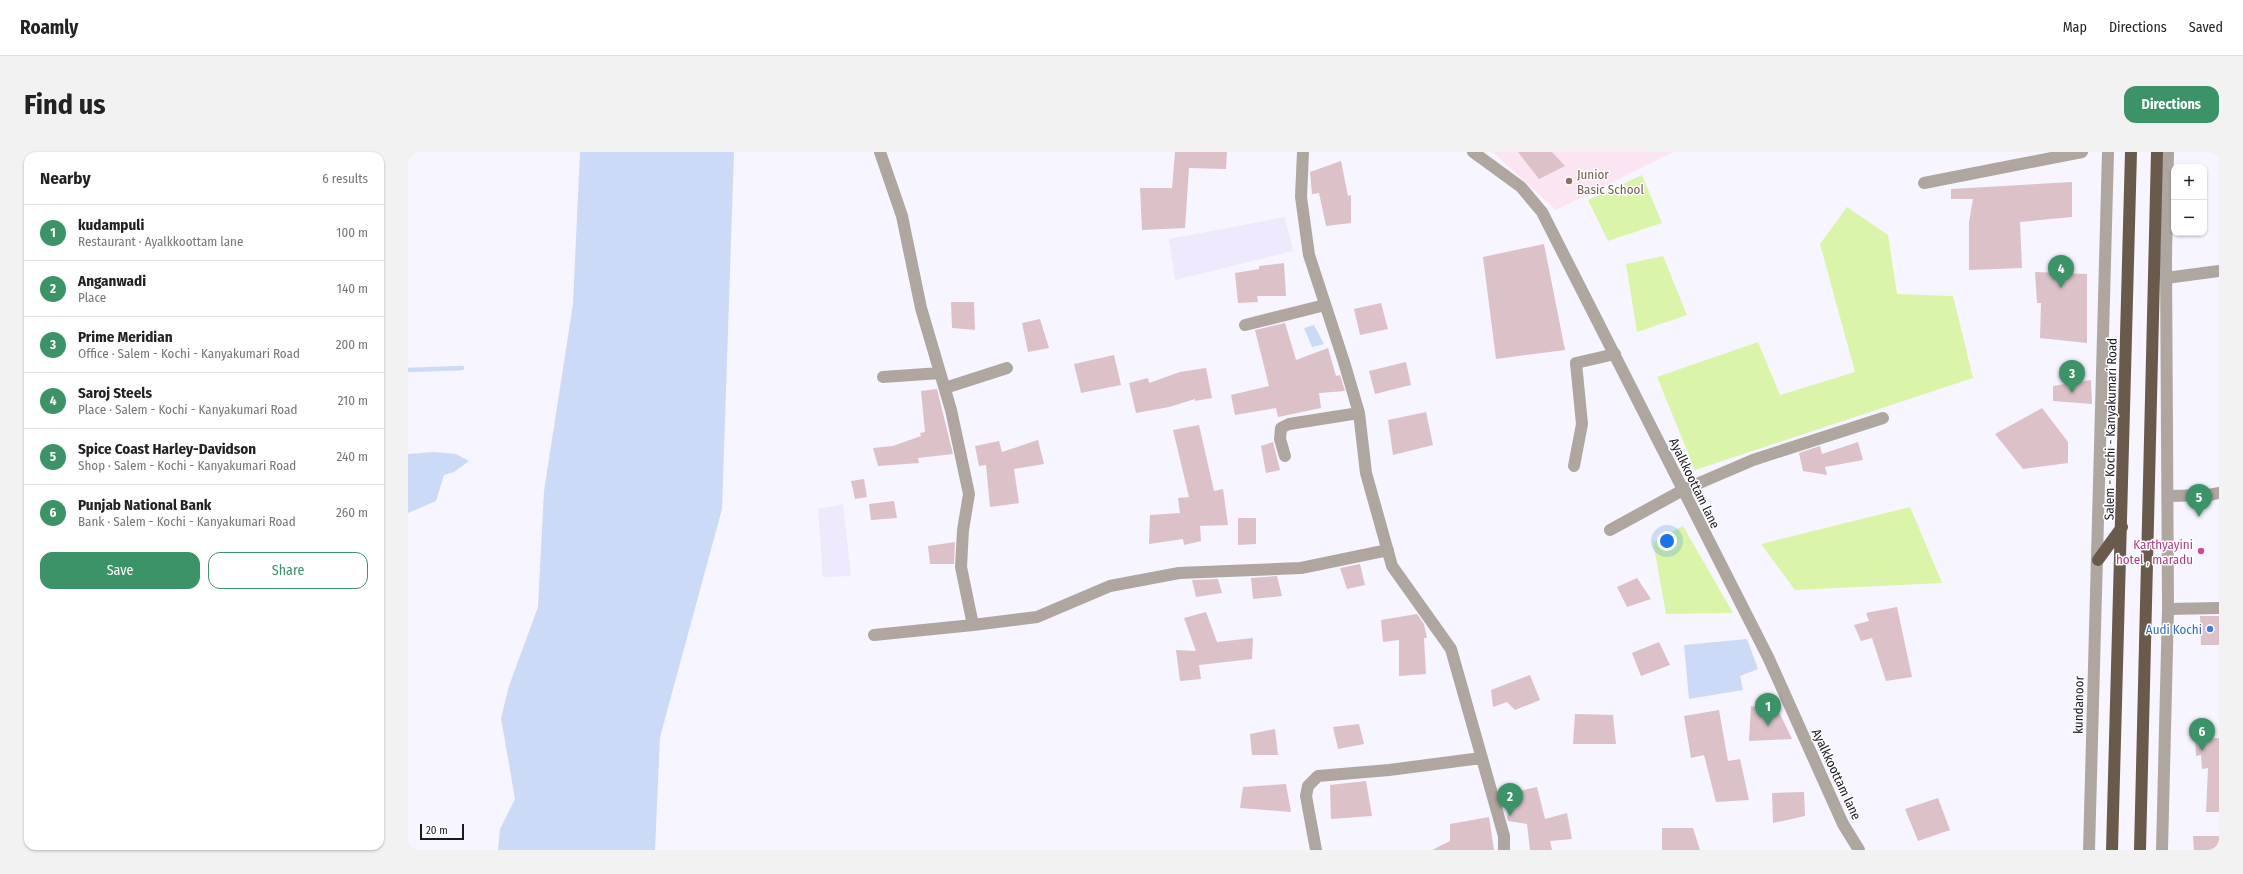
<!DOCTYPE html>
<html lang="en">
<head>
<meta charset="utf-8">
<style>
  body { margin:0; font-family:"Fira Sans Condensed",sans-serif; background:#f2f2f2; color:#222 }
  .controls { position:absolute; right:12px; top:12px; display:grid; overflow:hidden; border-radius:8px; box-shadow:0 1px 3px #0004 }
  .controls button { width:36px; height:36px; display:grid; place-items:center; padding:0; border:0; border-bottom:1px solid #e0e0e0; background:#fff; color:#222; font:20px sans-serif }
  .scale { position:absolute; left:12px; bottom:10px; width:44px; box-sizing:border-box; padding-left:4px; border:2px solid #1b1921; border-top:0; font-size:11px; line-height:14px; white-space:nowrap; color:#1b1921; -webkit-text-stroke:3px #fff; paint-order:stroke }
  .you { position:absolute; left:1259px; top:389px; width:14px; height:14px; margin:-10px; border:3px solid #fff; border-radius:50%; background:#1a73e8; box-shadow:0 0 0 6px #1a73e833 }
  .badge { display:grid; place-items:center; width:26px; height:26px; border-radius:50%; background:#3c9368; color:#fff; font-size:13px; font-weight:700 }
  .pin { position:absolute; translate:-50% -33px; filter:drop-shadow(0 1px 2px #0008) }
  .pin::after { content:''; position:absolute; top:21px; width:14px; height:12px; background:inherit; clip-path:polygon(0 0,100% 0,50% 100%) }
  .list { margin:0; padding:0; list-style:none }
  h2 { display:flex; justify-content:space-between; align-items:center; height:52px; margin:0; padding:0 16px; font-size:17px }
  h2 small { font-size:13px; font-weight:400; color:#767676 }
  .list li { display:grid; grid-template-columns:26px 1fr auto; gap:12px; align-items:center; box-sizing:border-box; height:56px; padding:0 16px; border-top:1px solid #e0e0e0 }
  .list b { display:block; font-size:15px; white-space:nowrap }
  .list p { margin:0; font-size:13px; white-space:nowrap; color:#767676 }
  .list em { font-size:13px; font-style:normal; color:#767676 }
  .actions { display:flex; gap:8px; padding:12px 16px }
  .actions a { flex:1; padding:9px 0; border:1px solid #3c9368; border-radius:12px; text-align:center; font-size:14px; color:#3c9368 }
  .actions .main { background:#3c9368; color:#fff }
  .map { position:relative; flex:none; width:1811px; height:698px; overflow:hidden; border-radius:12px }
  header { display:flex; align-items:center; gap:24px; box-sizing:border-box; height:56px; padding:0 20px; background:#fff; border-bottom:1px solid #e0e0e0 }
  header strong { font-size:19px }
  nav { display:flex; gap:22px; margin-inline-start:auto; font-size:14px }
  .intro { display:flex; align-items:center; justify-content:space-between; box-sizing:border-box; height:96px; padding:0 24px }
  h1 { margin:0; font-size:28px }
  .button { padding:10px 18px; border-radius:12px; background:#3c9368; color:#fff; font-size:14px; font-weight:700 }
  main { display:flex; gap:24px; padding:0 24px }
  aside { flex:1; background:#fff; border-radius:12px; box-shadow:0 1px 3px #0004 }
  .map>svg:first-child { display:block }
</style>
</head>
<body>
<header>
<strong>Roamly</strong>
<nav><a>Map</a><a>Directions</a><a>Saved</a></nav>
</header>
<div class="intro"><h1>Find us</h1><a class="button">Directions</a></div>
<main>
<aside>
<h2>Nearby<small>6 results</small></h2>
<ul class="list">
<li><span class="badge">1</span><div><b>kudampuli</b><p>Restaurant · Ayalkkoottam lane</p></div><em>100 m</em></li>
<li><span class="badge">2</span><div><b>Anganwadi</b><p>Place</p></div><em>140 m</em></li>
<li><span class="badge">3</span><div><b>Prime Meridian</b><p>Office · Salem - Kochi - Kanyakumari Road</p></div><em>200 m</em></li>
<li><span class="badge">4</span><div><b>Saroj Steels</b><p>Place · Salem - Kochi - Kanyakumari Road</p></div><em>210 m</em></li>
<li><span class="badge">5</span><div><b>Spice Coast Harley-Davidson</b><p>Shop · Salem - Kochi - Kanyakumari Road</p></div><em>240 m</em></li>
<li><span class="badge">6</span><div><b>Punjab National Bank</b><p>Bank · Salem - Kochi - Kanyakumari Road</p></div><em>260 m</em></li>
</ul>
<div class="actions"><a class="main">Save</a><a>Share</a></div>
</aside>
<div class="map">
<svg width="1811" height="698" viewBox="0 0 1811 698">
  <rect width="100%" height="100%" fill="#f7f5ff"/>
  <path fill="#efe9fe" d="M877 65 885 99 767 128 761 87Z
    M435 352 443 424 415 425 410 357Z"/>
  <path fill="#fce5f2" d="M1085 0H1265L1148 58Z"/>
  <path fill="#daf5a9" d="M1234 23 1254 71 1200 89 1180 48Z
    M1439 55 1480 83 1489 142 1545 144 1565 226 1287 318 1249 225 1350 190 1372 243 1447 220 1412 92Z
    M1255 104 1279 163 1229 180 1218 112Z
    M1502 355 1534 431 1387 438 1353 392Z
    M1275 374 1325 461 1258 462 1245 390Z"/>
  <path fill="#cbdbf7" d="M172 0H326L314 357 252 585 247 698H90L92 677 107 647 93 566 101 534 130 455 136 339 165 152Z
    M906 173 916 192 904 195 896 176Z
    M26 300 48 302 61 309 46 320 36 323 28 349 0 361V302Z
    M1339 487 1350 517 1332 524 1335 538 1281 547 1276 493Z"/>
  <g fill="none" stroke-linecap="round" stroke-linejoin="round">
    <path stroke="#cbdbf7" stroke-width="4.5" d="M0 218 54 216"/>
  </g>
  <path fill="#dcc1c9" d="M767 0H819L818 17 781 16 777 76 734 78 732 36H764Z
    M1110 0H1144L1157 14 1131 27Z
    M933 9 940 44 943 43V71L918 74 911 41 904 42 902 20Z
    M1664 30V65L1612 70 1614 116 1561 118V70L1565 47H1543V37Z
    M1136 92 1157 198 1088 207 1075 105Z
    M876 111 878 144H849L850 150 830 151 827 121 851 117V114Z
    M1627 120 1679 122V191L1632 186 1633 151H1629Z
    M543 150H566L567 178 544 176Z
    M973 151 980 177 952 183 946 157Z
    M632 167 641 196 620 200 614 171Z
    M877 171 888 208 920 196 928 224 932 223 937 239 911 241 913 256 870 265 868 256 827 263 823 243 861 234 847 178Z
    M706 203 713 233 673 241 666 212Z
    M998 210 1003 233 967 242 961 219Z
    M798 216 804 246 787 249V247L761 255 728 261 721 231 740 226 741 231 772 220Z
    M1683 228 1684 252 1645 249V234Z
    M529 237 545 302 510 306 511 311 470 314 465 296 485 294 513 284 512 281 517 280 513 239Z
    M1634 256 1660 290V311L1615 317 1587 282Z
    M1018 260 1025 293 985 303 980 268Z
    M791 273 806 339 815 337 820 373 792 374 793 389 776 393 775 387 741 392 742 363 772 361 770 346 781 345 765 278Z
    M630 288 636 312 606 317 611 351 582 355 578 313 571 314 567 294 591 289 594 300Z
    M865 290 872 318 858 321 853 294Z
    M1450 290 1455 308 1417 315 1419 323 1395 319 1391 301 1412 294 1414 302Z
    M456 327 459 345 447 347 443 329Z
    M486 349 489 366 463 368 461 352Z
    M830 366H848V392L830 393Z
    M547 390 546 412H522L520 394Z
    M952 412 957 433 939 437 932 416Z
    M869 424 874 444 845 447 843 426Z
    M1229 426 1243 447 1219 455 1209 435Z
    M810 427 814 441 788 445 784 428Z
    M1489 455 1504 525 1478 529 1464 486 1453 489 1446 473 1461 469 1458 461Z
    M798 460 809 490 845 486 844 507 791 513 793 527 772 529 768 498 788 499 776 466Z
    M1009 462 1016 472 1019 486H1016L1018 522 991 524V488L975 490 973 468Z
    M1792 464H1811V493H1793Z
    M1251 490 1262 513 1233 524 1224 501Z
    M1122 523 1132 548 1107 558 1099 550 1085 555 1083 538Z
    M1343 554 1371 560 1384 587 1341 589Z
    M1311 558 1320 609 1332 607 1341 648 1308 650 1296 603 1283 606 1276 564Z
    M1167 562 1205 563 1208 592H1165Z
    M951 572 956 592 930 597 925 575Z
    M867 577 870 603H844L842 582Z
    M1811 586V660H1798L1800 616 1794 617 1793 603 1788 604 1787 587Z
    M958 629 964 664 923 667 922 633Z
    M878 632 883 660 832 656 835 635Z
    M1129 635 1137 667 1159 661 1164 687 1142 689 1144 698H1122L1119 672 1100 669 1099 666 1102 641Z
    M1396 640 1397 664 1365 671 1364 641Z
    M1530 646 1542 678 1510 689 1497 657Z
    M1081 665 1086 698H1024L1042 689V672Z
    M1254 676H1285L1292 698H1254Z
    M1785 684H1811V698H1786Z"/>
  <g fill="none" stroke-linecap="round" stroke-linejoin="round">
    <path stroke="#b0a6a0" stroke-width="12" d="M472 0 494 64 513 156 543 258 561 342 555 378 553 415 565 473 629 465 702 434 771 421 893 416 980 398
      M895 0 893 45 901 103 936 210 951 261 958 321 984 414 1043 497 1096 684V698
      M1065 0 1113 35 1134 60 1360 505 1435 672 1451 698
      M1516 31 1674 0
      M1758 126 1811 119
      M837 173 917 153
      M475 225 532 221
      M537 236 599 216
      M877 304 872 287 873 276 881 272 951 261
      M1166 314 1174 272 1168 211 1207 202
      M1760 344 1801 343 1811 341
      M1202 378 1275 338 1345 308 1475 266
      M1760 457 1811 456
      M466 483 565 473
      M908 698 898 644 900 634 910 624 981 618 1073 606"/>
    <path stroke="#b0a6a0" stroke-width="12" d="M1681 698 1700 0
      M1754 698 1760 457 1758 106 1760 0"/>
    <path stroke="#6a5a4c" stroke-width="12" d="M1690 408 1714 375
      M1704 698 1723 0
      M1732 698 1749 0"/>
  </g>
  <circle fill="#8d6e63" stroke="#fff" stroke-width="1.5" cx="1161" cy="29" r="4"/>
  <circle fill="#d1479c" stroke="#fff" stroke-width="1.5" cx="1793" cy="399" r="4"/>
  <circle fill="#3f7fe0" stroke="#fff" stroke-width="1.5" cx="1802" cy="477" r="4"/>
  <g text-anchor="middle" stroke-width="3" stroke-linejoin="round" paint-order="stroke">
    <g font-size="13" fill="#785e54" stroke="#fff" text-anchor="start">
      <text x="1169" y="27">Junior<tspan x="1169" dy="15">Basic School</tspan></text>
    </g>
    <g font-size="13" fill="#1b1921" stroke="#fff">
      <text transform="translate(1702 277) rotate(-89)" y="5">Salem - Kochi - Kanyakumari Road</text>
      <text transform="translate(1287 331) rotate(64)" y="5">Ayalkkoottam lane</text>
      <text transform="translate(1670 553) rotate(-89)" y="5">kundanoor</text>
      <text transform="translate(1429 622) rotate(65)" y="5">Ayalkkoottam lane</text>
    </g>
    <g font-size="13" fill="#b23c85" stroke="#fff" text-anchor="end">
      <text x="1785" y="397">Karthyayini<tspan x="1785" dy="15">hotel , maradu</tspan></text>
    </g>
    <g font-size="13" fill="#366cbe" stroke="#fff" text-anchor="end">
      <text x="1794" y="482">Audi Kochi</text>
    </g>
  </g>
</svg>
<div class="controls">
<button>+</button>
<button>−</button>
</div>
<div class="scale">20 m</div>
<div class="you"></div>
<div class="pin badge" style="left:1360px;top:574px">1</div>
<div class="pin badge" style="left:1102px;top:664px">2</div>
<div class="pin badge" style="left:1664px;top:241px">3</div>
<div class="pin badge" style="left:1653px;top:136px">4</div>
<div class="pin badge" style="left:1791px;top:365px">5</div>
<div class="pin badge" style="left:1794px;top:599px">6</div>
</div>
</main>
</body>
</html>
